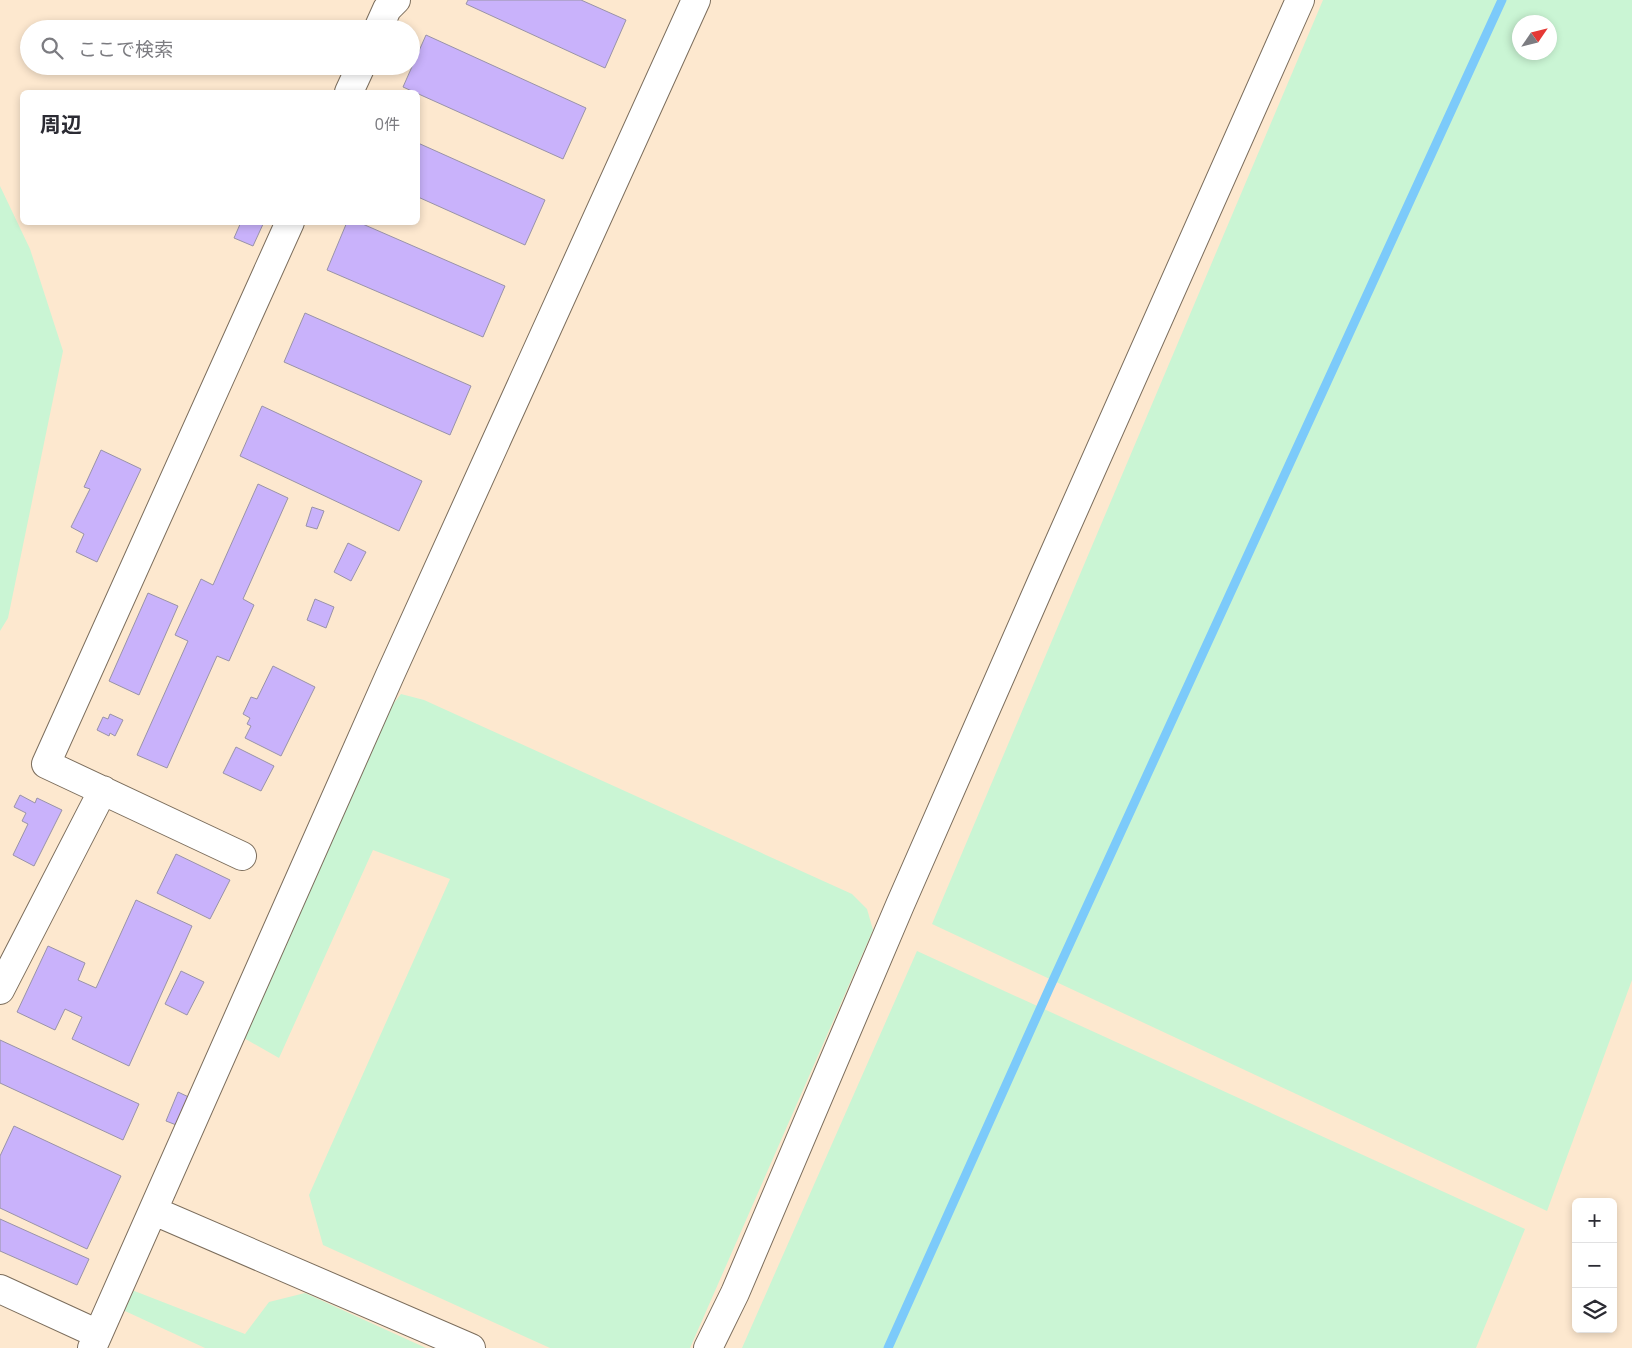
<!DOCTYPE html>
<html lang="ja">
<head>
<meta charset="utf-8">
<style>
  body { margin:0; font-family:"IBM Plex Sans","Noto Sans JP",sans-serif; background:#f2f2f3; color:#2b2b33 }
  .controls { position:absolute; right:15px; bottom:15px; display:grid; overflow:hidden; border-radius:8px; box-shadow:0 2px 8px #0003 }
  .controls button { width:45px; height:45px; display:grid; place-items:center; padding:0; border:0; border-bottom:1px solid #e1e1e2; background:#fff; color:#2b2b33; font:25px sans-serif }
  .compass { position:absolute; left:1512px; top:15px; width:45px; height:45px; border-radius:50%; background:#fff; box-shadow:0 2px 8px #0003; rotate:55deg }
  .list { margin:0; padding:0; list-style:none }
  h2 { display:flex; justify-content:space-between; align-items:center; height:65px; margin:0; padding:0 20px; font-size:21px }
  h2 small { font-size:16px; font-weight:400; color:#7c7c81 }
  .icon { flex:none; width:28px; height:28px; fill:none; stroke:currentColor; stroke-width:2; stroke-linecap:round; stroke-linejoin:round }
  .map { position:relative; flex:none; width:1632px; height:1348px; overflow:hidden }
  .search { position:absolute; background:#fff; box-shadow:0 2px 8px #0003; left:20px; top:20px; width:400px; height:55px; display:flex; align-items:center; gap:12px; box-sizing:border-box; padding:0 18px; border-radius:28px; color:#7c7c81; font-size:19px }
  .panel { position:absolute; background:#fff; box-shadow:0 2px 8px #0003; left:20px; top:90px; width:400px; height:135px; border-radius:8px }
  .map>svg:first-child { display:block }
</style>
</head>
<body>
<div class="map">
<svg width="1632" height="1348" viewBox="0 0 1632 1348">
  <rect width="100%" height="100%" fill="#fdf7ef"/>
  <path fill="#fde8cf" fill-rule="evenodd" d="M0 0H1632V1348H0ZM1520 22H1550V52H1520ZM29 29H411V66H29ZM22 92H418V222H22ZM1576 1202H1613V1329H1576Z"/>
  <path fill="#caf5d4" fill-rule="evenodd" d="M1323 0H1632V980L1547 1211 932 924ZM1550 22V52H1520V22Z
    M0 186 30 249 63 351 8 618 0 631Z
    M401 694 424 700 852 894 867 909 873 930 690 1348H550L323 1245 309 1195 450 879 373 850 279 1058 235 1033 386 713Z
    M917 951 1525 1229 1476 1348H742Z
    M119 1285 245 1334 269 1302 305 1293 426 1348H205L112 1305Z"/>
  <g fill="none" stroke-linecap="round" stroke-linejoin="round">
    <path stroke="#7ccafa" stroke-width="9" d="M888 1348 1049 989 1502 0"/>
  </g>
  <path fill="#c9b2fb" stroke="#9993a8" d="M468 0H581L626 20 605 68 466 4Z
    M426 35 586 108 563 159 403 87Z
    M418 143 545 200 525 245 418 197Z
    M241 222H264L253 246 234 238Z
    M347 222H358L505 286 483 337 327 270Z
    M305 313 471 386 450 435 284 362Z
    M262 406 422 481 399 531 240 456Z
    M101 450 141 469 97 562 76 552 84 534 71 527 90 489 84 487Z
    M258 484 288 498 243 599 254 605 229 661 217 656 167 768 137 755 188 641 175 635 201 579 213 585Z
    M312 507 324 511 317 529 306 526Z
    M348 543 366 552 351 581 334 572Z
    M148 593 178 606 139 695 109 681Z
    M315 599 334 607 326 628 307 620Z
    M273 666 315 687 281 756 245 738 251 726 247 724 250 718 243 714 251 697 257 699Z
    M110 714 123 720 115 736 110 733 109 736 97 730 103 717 108 719Z
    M236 747 274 766 261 791 223 773Z
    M20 795 35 803 37 798 62 810 34 866 13 855 28 824 22 821 26 813 14 807Z
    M176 854 230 880 210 919 157 893Z
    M136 900 192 926 129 1066 72 1039 82 1017 65 1009 55 1030 17 1012 48 946 85 963 78 980 96 988Z
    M181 971 204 982 187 1015 165 1004Z
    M0 1040 139 1104 123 1140 0 1083Z
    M178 1092 195 1100 184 1128 166 1121Z
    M14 1126 121 1176 87 1249 0 1208V1156Z
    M0 1219 89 1259 77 1285 0 1251Z"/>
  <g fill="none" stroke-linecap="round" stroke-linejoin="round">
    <defs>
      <path id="minor" d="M378 29 387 9 396 0
        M349 92 361 66
        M242 856 46 764 290 222
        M0 990 103 790
        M154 1211 471 1348
        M0 1289 98 1334
        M92 1348 390 675 696 0
        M708 1348 735 1293 900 905 1042 581 1300 0"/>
    </defs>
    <use href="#minor" stroke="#7b6d5c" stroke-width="30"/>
    <use href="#minor" stroke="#fff" stroke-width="28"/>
  </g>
</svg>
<div class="controls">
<button>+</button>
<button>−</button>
<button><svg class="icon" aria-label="layers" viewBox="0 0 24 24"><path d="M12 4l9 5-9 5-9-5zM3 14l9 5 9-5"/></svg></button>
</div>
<svg class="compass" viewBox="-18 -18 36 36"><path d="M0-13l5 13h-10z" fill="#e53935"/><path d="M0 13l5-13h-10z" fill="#7c7c81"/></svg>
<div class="search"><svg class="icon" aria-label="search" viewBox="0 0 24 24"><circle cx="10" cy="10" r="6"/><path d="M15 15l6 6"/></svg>ここで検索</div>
<section class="panel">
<h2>周辺<small>0件</small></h2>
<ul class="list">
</ul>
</section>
</div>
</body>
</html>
